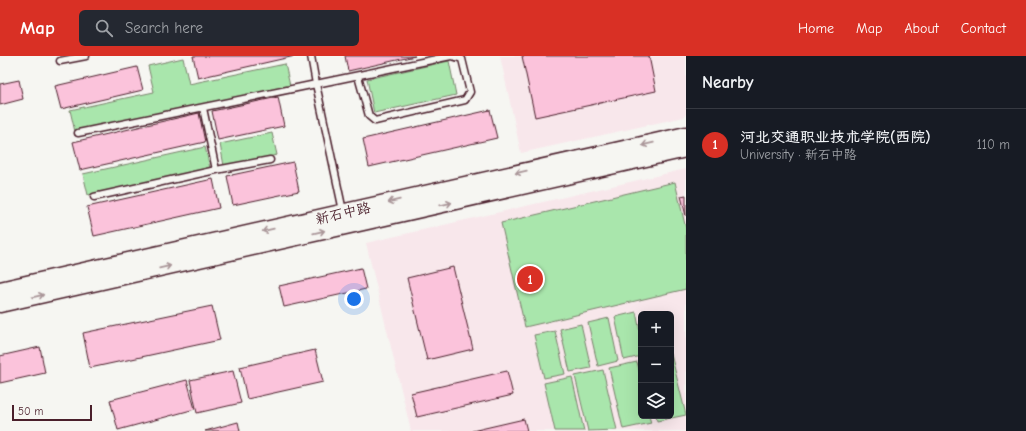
<!DOCTYPE html>
<html lang="en">
<head>
<meta charset="utf-8">
<style>
  body { margin:0; font-family:"Comic Neue","LXGW WenKai TC",sans-serif; background:#242831; color:#f1f3f6 }
  .controls { position:absolute; right:12px; bottom:12px; display:grid; overflow:hidden; border-radius:6px; box-shadow:0 4px 16px #0002 }
  .controls button { width:36px; height:36px; display:grid; place-items:center; padding:0; border:0; border-bottom:1px solid #363941; background:#171b24; color:#f1f3f6; font:20px sans-serif }
  .scale { position:absolute; left:12px; bottom:10px; width:80px; box-sizing:border-box; padding-left:4px; border:2px solid #4a1f2b; border-top:0; font-size:11px; line-height:14px; white-space:nowrap; color:#4a1f2b; -webkit-text-stroke:3px #f6f6f2; paint-order:stroke }
  .you { position:absolute; left:354px; top:243px; width:14px; height:14px; margin:-10px; border:3px solid #fff; border-radius:50%; background:#1a73e8; box-shadow:0 0 0 6px #1a73e833 }
  .badge { display:grid; place-items:center; width:26px; height:26px; border-radius:50%; background:#d93025; color:#fff; font-size:13px; font-weight:700 }
  .pin { position:absolute; translate:-50% -50%; border:2px solid #fff; box-shadow:0 1px 4px #0006 }
  .list { margin:0; padding:0; list-style:none }
  h2 { display:flex; justify-content:space-between; align-items:center; height:52px; margin:0; padding:0 16px; font-size:17px }
  h2 small { font-size:13px; font-weight:400; color:#9ea1a6 }
  .list li { display:grid; grid-template-columns:26px 1fr auto; gap:12px; align-items:center; box-sizing:border-box; height:72px; padding:0 16px; border-top:1px solid #363941 }
  .list b { display:block; font-size:15px; white-space:nowrap }
  .list p { margin:0; font-size:13px; white-space:nowrap; color:#9ea1a6 }
  .list em { font-size:13px; font-style:normal; color:#9ea1a6 }
  .icon { flex:none; width:22px; height:22px; fill:none; stroke:currentColor; stroke-width:2; stroke-linecap:round; stroke-linejoin:round }
  .map { position:relative; flex:none; width:686px; height:375px; overflow:hidden }
  header { display:flex; align-items:center; gap:24px; box-sizing:border-box; height:56px; padding:0 20px; background:#d93025; color:#fff }
  header strong { font-size:19px }
  nav { display:flex; gap:22px; margin-inline-start:auto; font-size:14px }
  .search { width:280px; height:36px; background:#242831; display:flex; align-items:center; gap:10px; box-sizing:border-box; padding:0 14px; border-radius:6px; color:#9ea1a6; font-size:15px }
  main { display:flex }
  aside { flex:1; background:#171b24 }
  .map>svg:first-child { display:block }
</style>
</head>
<body>
<header>
<strong>Map</strong>
<div class="search"><svg class="icon" aria-label="search" viewBox="0 0 24 24"><circle cx="10" cy="10" r="6"/><path d="M15 15l6 6"/></svg>Search here</div>
<nav><a>Home</a><a>Map</a><a>About</a><a>Contact</a></nav>
</header>
<main>
<div class="map">
<svg width="686" height="375" viewBox="0 0 686 375">
  <rect width="100%" height="100%" fill="#f6f6f2"/>
  <filter id="ink" filterUnits="userSpaceOnUse"><feTurbulence type="fractalNoise" baseFrequency=".025" numOctaves="2"/><feDisplacementMap in="SourceGraphic" scale="8" xChannelSelector="R" yChannelSelector="G"/><feConvolveMatrix kernelMatrix="1 2 1 2 8 2 1 2 1" color-interpolation-filters="sRGB"/></filter>
  <g filter="url(#ink)">
    <path fill="#f8e7eb" fill-rule="evenodd" d="M500 0H686V58L684 61 521 97Z
      M686 113V375H411L366 187ZM641 258H671V360H641Z"/>
    <path fill="#a9e6ac" stroke="#7a826c" d="M183 2 189 28 285 8 290 30 75 76 70 54 154 36 148 10Z
      M449 5 456 39 374 57 367 23Z
      M272 77 277 99 224 110 220 88Z
      M205 91 210 112 88 139 83 118Z
      M675 126 686 173V233L525 271 501 167Z
      M636 256 641 281V300L624 304 615 261Z
      M609 262 618 305 598 310 588 267Z
      M581 268 591 312 570 316 560 273Z
      M555 275 565 318 544 322 534 279Z
      M671 298 686 359 657 365 656 360H671Z
      M637 306 641 323V360H649L651 367 623 373 609 312Z
      M603 314 617 374 588 375 575 320Z
      M572 321 584 375H555L544 327Z"/>
    <path fill="#fbc3db" stroke="#4a1f2b" d="M193 0H295L198 22Z
      M345 0H415L348 15Z
      M522 0H649L656 35 535 61Z
      M137 11 143 34 61 53 55 30Z
      M19 24 23 43 0 49V28Z
      M278 41 284 70 218 84 212 55Z
      M490 54 497 82 369 111 363 83Z
      M199 57 205 86 80 114 73 86Z
      M293 106 299 135 233 149 227 120Z
      M213 123 219 152 94 180 87 151Z
      M686 139V160L681 140Z
      M453 211 473 293 427 304 407 222Z
      M361 212 366 233 284 251 279 230Z
      M212 250 220 284 90 312 83 277Z
      M40 291 45 317 0 327V300Z
      M315 294 323 326 247 343 240 311Z
      M233 315 241 347 197 357 190 324Z
      M507 315 513 339 417 361 411 337Z
      M187 324 195 353 118 374 110 344Z
      M524 363 527 375H472Z
      M238 366 240 375H205Z"/>
    <g fill="none" stroke-linecap="round" stroke-linejoin="round">
      <defs>
        <path id="service" d="M60 5 86 0
          M358 20 369 60 375 65 465 44 470 36 462 3 452 0
          M203 52 216 114 270 104
          M78 77 316 28 311 0
          M94 141 216 114
          M343 155 316 28 451 0"/>
        <path id="secondary" d="M0 234 686 79
          M0 248 686 93"/>
      </defs>
      <use href="#service" stroke="#4a1f2b" stroke-width="9"/>
      <use href="#secondary" stroke="#4a1f2b" stroke-width="19"/>
      <use href="#service" stroke="#f6f6f2" stroke-width="6"/>
      <use href="#secondary" stroke="#f6f6f2" stroke-width="16"/>
    </g>
    <defs><path id="oneway-shaft" d="M-6 0H5M1.5-3L5.5 0L1.5 3" fill="none" stroke-width="1.6" stroke-linecap="round" stroke-linejoin="round"/></defs>
    <g stroke="#a99598">
      <use href="#oneway-shaft" transform="translate(648 88) rotate(167)"/>
      <use href="#oneway-shaft" transform="translate(521 116) rotate(167)"/>
      <use href="#oneway-shaft" transform="translate(394 145) rotate(167)"/>
      <use href="#oneway-shaft" transform="translate(446 148) rotate(-13)"/>
      <use href="#oneway-shaft" transform="translate(268 174) rotate(167)"/>
      <use href="#oneway-shaft" transform="translate(319 176) rotate(-13)"/>
      <use href="#oneway-shaft" transform="translate(165 211) rotate(-13)"/>
      <use href="#oneway-shaft" transform="translate(38 240) rotate(-13)"/>
    </g>
  </g>
  <g text-anchor="middle" stroke-width="3" stroke-linejoin="round" paint-order="stroke">
    <g font-size="14" fill="#4a1f2b" stroke="#f6f6f2">
      <text transform="translate(343 157) rotate(-13)" y="5">新石中路</text>
    </g>
  </g>
</svg>
<div class="controls">
<button>+</button>
<button>−</button>
<button><svg class="icon" aria-label="layers" viewBox="0 0 24 24"><path d="M12 4l9 5-9 5-9-5zM3 14l9 5 9-5"/></svg></button>
</div>
<div class="scale">50 m</div>
<div class="you"></div>
<div class="pin badge" style="left:530px;top:223px">1</div>
</div>
<aside>
<h2>Nearby<small></small></h2>
<ul class="list">
<li><span class="badge">1</span><div><b>河北交通职业技术学院(西院)</b><p>University · 新石中路</p></div><em>110 m</em></li>
</ul>
</aside>
</main>
</body>
</html>
